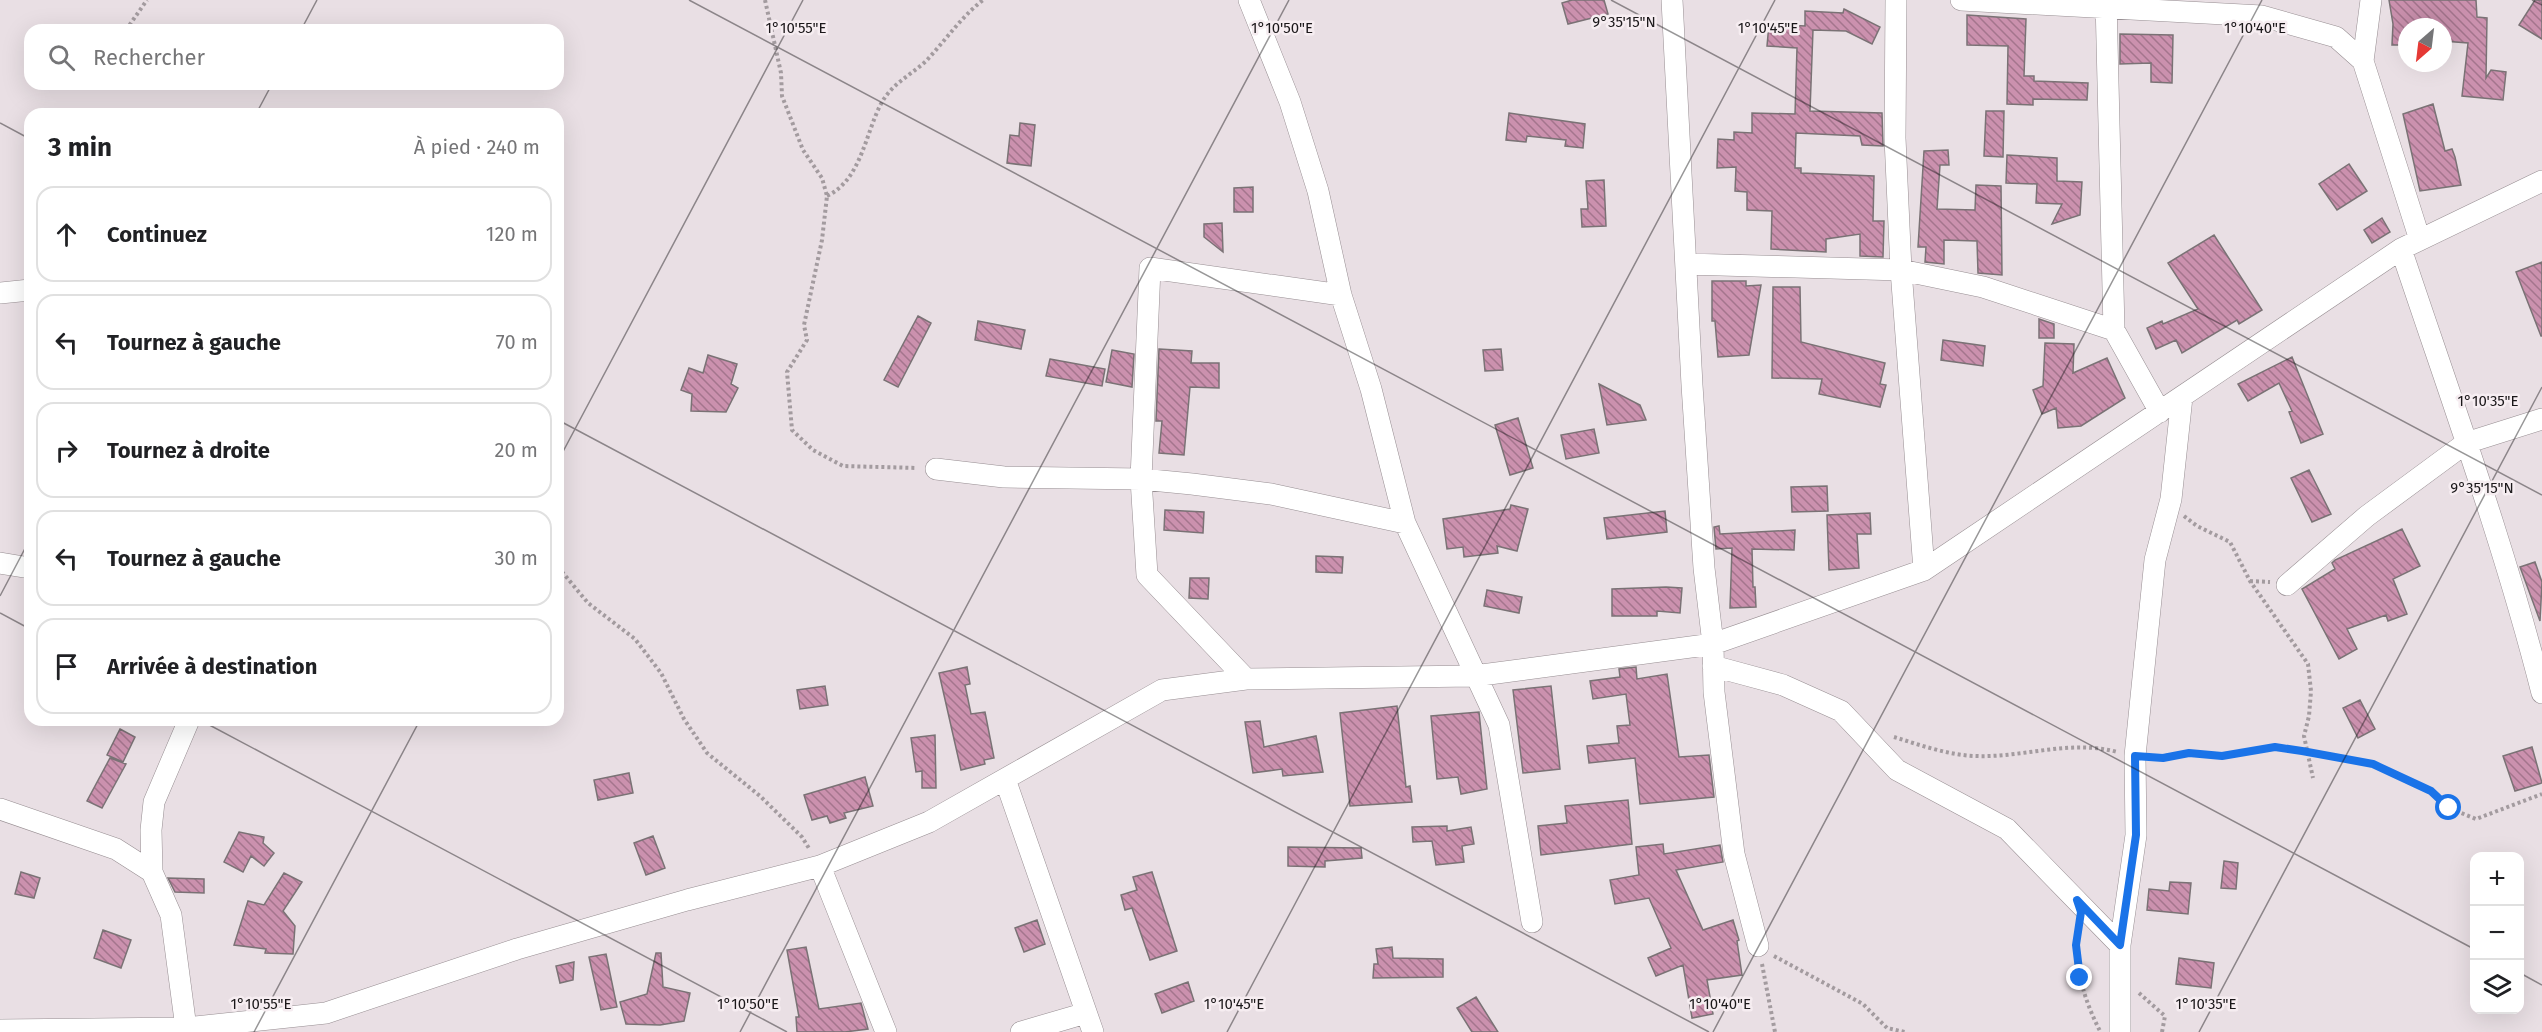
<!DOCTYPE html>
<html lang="fr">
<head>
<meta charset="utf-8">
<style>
  body { margin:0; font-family:"Fira Sans",sans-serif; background:#f6f6f6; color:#202124 }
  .controls { position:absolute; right:18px; bottom:18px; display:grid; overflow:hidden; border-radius:12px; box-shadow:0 6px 24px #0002 }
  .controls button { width:54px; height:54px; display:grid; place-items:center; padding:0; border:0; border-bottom:2px solid #e0e0e0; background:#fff; color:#202124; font:30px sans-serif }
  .compass { position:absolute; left:2398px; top:18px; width:54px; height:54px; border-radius:50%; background:#fff; box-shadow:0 6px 24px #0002; rotate:208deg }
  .stop { position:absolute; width:18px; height:18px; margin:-14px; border:4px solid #1a73e8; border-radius:50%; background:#fff }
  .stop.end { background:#1a73e8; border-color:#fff; box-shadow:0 2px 6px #0008 }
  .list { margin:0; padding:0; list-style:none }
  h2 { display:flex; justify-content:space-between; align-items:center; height:78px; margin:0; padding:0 24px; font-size:26px }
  h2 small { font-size:20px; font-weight:400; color:#757577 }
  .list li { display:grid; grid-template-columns:39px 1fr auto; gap:18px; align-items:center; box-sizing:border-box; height:96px; margin:0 12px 12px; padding:0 12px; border:2px solid #e0e0e0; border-radius:18px }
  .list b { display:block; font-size:22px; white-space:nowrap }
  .list em { font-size:20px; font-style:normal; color:#757577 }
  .icon { flex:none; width:33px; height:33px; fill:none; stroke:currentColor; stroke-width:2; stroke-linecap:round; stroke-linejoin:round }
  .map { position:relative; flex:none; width:2542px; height:1032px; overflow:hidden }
  .search { position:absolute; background:#fff; box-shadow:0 6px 24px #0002; left:24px; top:24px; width:540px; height:66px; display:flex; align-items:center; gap:15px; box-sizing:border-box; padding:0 21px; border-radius:18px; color:#757577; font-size:22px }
  .panel { position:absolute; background:#fff; box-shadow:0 6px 24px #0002; left:24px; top:108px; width:540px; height:618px; border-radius:18px }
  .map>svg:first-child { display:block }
</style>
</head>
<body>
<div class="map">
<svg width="2542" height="1032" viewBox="0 0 2542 1032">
  <defs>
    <pattern id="building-back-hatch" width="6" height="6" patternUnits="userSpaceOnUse" patternTransform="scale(1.5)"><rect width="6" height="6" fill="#cb91ae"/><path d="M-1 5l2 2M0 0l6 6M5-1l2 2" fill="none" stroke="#a4758d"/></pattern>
  </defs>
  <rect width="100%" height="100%" fill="#e9dfe4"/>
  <path fill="url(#building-back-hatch)" stroke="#7a7275" stroke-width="1.5" d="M1572 0H1604L1608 14 1568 24 1562 3Z
    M2389 0H2476L2477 17 2487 18 2486 78 2491 70 2506 72 2503 100 2462 96 2468 43 2443 41V27H2407V45H2392L2393 24Z
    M2535 0H2542V39L2519 25Z
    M1844 9 1880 27 1872 44 1846 31 1813 30 1810 111 1882 113 1883 146 1862 145 1860 136 1796 133 1795 168H1801V173L1874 176 1873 221H1884L1883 257 1860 256V234L1826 239V252L1771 249 1772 211 1747 210V192L1735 191 1736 167 1717 168 1718 139 1734 140V132L1752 133V113L1795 114 1797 48 1767 46 1769 24 1805 26V11L1843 13Z
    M1967 15 2026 19 2024 76H2034V81L2088 83 2087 100 2033 99V105L2007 104 2008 46 1967 45Z
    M2120 34 2173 35 2172 83 2151 82V63L2120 64Z
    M2433 104 2445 151 2452 149 2455 157 2461 185 2420 191 2403 114Z
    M1986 111H2004L2003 157 1984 156Z
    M1509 113 1585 124 1583 148 1565 146 1566 140 1527 136 1526 142 1506 140Z
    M1020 123 1035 125 1031 166 1007 163 1010 135 1019 136Z
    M1948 150 1949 165H1940L1937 209 1975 210 1976 185 2001 186 2002 275 1978 273 1977 241 1944 240V264L1925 262 1926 247H1918L1924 151Z
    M2007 155 2057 158V181L2082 182 2080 215 2052 224 2062 204 2036 203 2037 184 2006 183Z
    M2349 164 2367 191 2337 210 2319 184Z
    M1604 180 1606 226 1582 227 1581 209H1588L1586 181Z
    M1253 187V212H1234V188Z
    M2382 218 2390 232 2372 243 2364 230Z
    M1222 223 1223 252 1204 237V224Z
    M2214 235 2262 310 2239 324 2237 320 2182 353 2176 340 2156 349 2147 328 2162 321 2163 324 2198 309 2168 263Z
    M2542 262V336H2541L2516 272Z
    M1712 281H1746V286L1761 285 1749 355 1718 357 1715 321H1712Z
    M1773 287H1800L1801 342 1885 363 1880 384 1886 385 1880 407 1819 394 1822 379 1772 378Z
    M918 316 931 323 898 387 884 380Z
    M2039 319 2054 324V338H2039Z
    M978 321 1025 330 1021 349 975 340Z
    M1943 340 1985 346 1983 366 1941 360Z
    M2045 343 2074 344 2073 373 2107 358 2125 398 2081 426 2058 428 2056 408 2042 414 2033 390 2043 386Z
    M1159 349 1192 351 1191 363H1219V388L1190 387 1184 455 1159 453 1162 421H1156Z
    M1501 349 1503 370 1485 371 1483 350Z
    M1112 350 1134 354 1132 387 1106 382Z
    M708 355 737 364 731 384 738 388 726 412 691 411 692 394 681 390 689 368 703 373Z
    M2292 357 2323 434 2301 443 2289 412 2292 411 2279 383 2248 401 2238 384Z
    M1050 359 1105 369 1102 386 1046 376Z
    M1599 384 1640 405 1646 420 1607 425Z
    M1518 418 1533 468 1510 475 1495 425Z
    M1594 429 1599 453 1566 459 1561 435Z
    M2309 470 2331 514 2312 522 2291 478Z
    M1827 486 1828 511 1792 512 1791 487Z
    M1511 505 1528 509 1517 551 1497 546 1498 553 1464 557 1463 547 1447 549 1443 519 1510 509Z
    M1165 510 1204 512 1203 533 1164 530Z
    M1665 511 1667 532 1607 539 1604 518Z
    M1870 513 1871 534H1857L1859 568 1829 570 1827 515Z
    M1719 526 1720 534 1795 530 1794 550 1752 549 1753 587H1755L1756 607 1730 608 1732 548 1716 549 1714 527Z
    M2402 529 2420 566 2393 579 2407 614 2388 621 2386 615 2347 629 2357 649 2339 659 2302 589 2335 569 2332 563 2335 560Z
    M1316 556 1343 557 1342 573 1316 572Z
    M2535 562 2542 582 2540 621 2520 567Z
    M1190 578H1209L1208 599 1189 598Z
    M1666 587 1682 588 1680 613 1657 611V616H1612V589Z
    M1487 590 1522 597 1519 613 1484 606Z
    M967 667 970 684 965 685 971 714 985 712 994 758 984 760 985 764 961 770 939 673Z
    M1636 667 1637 679 1667 674 1679 757 1709 755 1714 797 1640 804 1635 758 1589 763 1587 746 1619 743 1617 726 1630 725 1626 694 1593 699 1590 681 1620 677 1619 669Z
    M825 686 828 705 800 709 797 690Z
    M1551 686 1560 769 1523 773 1513 690Z
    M2360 700 2375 729 2358 738 2343 708Z
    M1397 706 1406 787 1410 786 1412 802 1350 806 1340 713Z
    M1479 712 1487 789 1461 794 1458 777 1437 779 1431 716Z
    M1260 721 1264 747 1316 736 1323 772 1283 776 1282 769 1253 773 1245 722Z
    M120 729 135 737 123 762 107 755Z
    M935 735 936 788H922V771L916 772 911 738Z
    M2532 747 2542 783 2515 791 2503 756Z
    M110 758 126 764 102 808 87 801Z
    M629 773 633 793 598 800 594 780Z
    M865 777 873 806 844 813 846 818 830 823 827 816 812 820 804 795Z
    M1628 800 1632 844 1541 855 1538 826 1567 823 1565 806Z
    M1447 826V831L1471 827 1474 844 1462 846 1464 862 1436 865 1432 841 1413 842 1412 827Z
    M239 832 264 837 263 843 274 853 264 866 251 856 243 872 224 862Z
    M653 836 665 868 646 875 634 843Z
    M1663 844 1664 854 1720 845 1723 862 1676 870 1703 930 1733 920 1739 940 1737 941 1742 975 1707 980 1713 1014 1692 1018 1683 965 1656 976 1648 958 1671 948 1649 898 1615 904 1610 880 1639 875 1636 847Z
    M1288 847 1361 848 1362 858 1325 861V867L1288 866Z
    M2224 861 2238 863 2236 889 2221 888Z
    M21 872 40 878 34 898 15 894Z
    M1152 872 1177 951 1150 960 1132 908 1125 910 1121 895 1137 890 1133 877Z
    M284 873 302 882 283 911 295 926 293 954 265 953 266 949 234 945 248 901 264 905Z
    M168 878 204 879V893L175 892Z
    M2170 882 2191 883 2188 914 2147 910 2149 889 2169 891Z
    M1037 920 1045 944 1024 952 1015 928Z
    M103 930 131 940 121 968 94 958Z
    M806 947 819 1009 861 1003 868 1029 845 1032H797L796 1017H799L787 950Z
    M1392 947 1393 958 1443 959V977L1373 978 1374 964H1378L1376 949Z
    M656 953H661L663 987 690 993 684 1021 660 1025 626 1024 620 1002 647 994Z
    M606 954 617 1007 601 1010 589 957Z
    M2179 958 2214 963 2211 988 2176 984Z
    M574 962 573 980 560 983 556 966Z
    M1188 982 1194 1001 1162 1013 1155 994Z
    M1476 997 1498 1032H1472L1457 1008Z"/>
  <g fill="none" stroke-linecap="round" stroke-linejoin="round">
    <defs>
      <path id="minor" d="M1249 0 1290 102 1318 191 1341 295 1371 389 1405 523 1499 725 1532 922
        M1672 0 1692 385 1704 568 1713 644 1714 692 1734 854 1758 946
        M1896 0 1895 138 1901 270 1924 570
        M1961 0 2262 16 2336 37 2363 61 2420 240
        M2106 0 2114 330 2160 412
        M2363 61 2371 0
        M2401 249C2450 396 2504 543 2542 693
        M1686 264 1901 270 1983 287 2114 330
        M0 293 30 290
        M936 469 1004 477 1141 479 1192 484 1271 494 1405 523
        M0 563 30 568
        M2287 585 2367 516 2466 443 2542 419
        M1713 666 1783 685 1841 711 1897 770 2007 829 2120 945
        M1246 679 1147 575 1141 479 1150 268 1341 295
        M1005 779 1093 1032
        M0 809 116 849 152 872 171 915 186 1028
        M820 866 886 1032
        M152 872 151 830 154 802 189 720
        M0 1030 186 1028 326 1013 517 949 687 900 820 866 929 822 1162 690 1246 679 1474 676 1713 644 1924 570 2401 249 2542 181
        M1021 1032 1086 1013
        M2120 1032V945L2136 835 2135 756 2155 560 2171 499 2182 397"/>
    </defs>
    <use href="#minor" stroke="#978e92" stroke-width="22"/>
    <path stroke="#a39b9f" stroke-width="4" stroke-dasharray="3 3" stroke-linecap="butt" d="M765 0 781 73 782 96 803 150 822 178 827 196 822 240 804 325 807 340 787 372 792 430 813 450 843 466 917 468
      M126 30 147 0
      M827 196C862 179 865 133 882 102 893 83 911 75 926 61 945 41 961 17 983 0
      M2184 516 2197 526 2230 542 2250 581 2308 664 2311 691 2309 716 2304 736 2313 778
      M558 567 588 603 635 639 661 673 684 719 707 753 760 796 802 837 810 850
      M2250 581 2270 582
      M1894 737C1920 745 1948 755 1975 756 2023 758 2070 739 2117 752
      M2154 757 2189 753 2222 756 2275 747 2319 753 2373 764 2398 775 2431 791 2449 808 2476 819 2542 794
      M2079 929C2073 964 2084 1000 2100 1031
      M1774 956 1863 1004 1887 1028 1905 1032
      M1762 964 1775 1032
      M2139 993 2165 1016 2162 1032"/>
    <use href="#minor" stroke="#fff" stroke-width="21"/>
  </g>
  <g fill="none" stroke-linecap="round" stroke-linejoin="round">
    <path stroke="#1a73e8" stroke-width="8" d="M2080 978 2076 945 2081 912 2077 900 2120 945 2136 835 2135 756 2163 758 2189 753 2222 756 2275 747 2302 751 2373 764 2431 791 2449 808"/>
  </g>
  <path fill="none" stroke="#1b181a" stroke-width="1.5" stroke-opacity="0.45" d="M689 0 2474 949M1611 0 2542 495M2532 0 2542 5M301 30 317 0M256 114 272 84M0 123 30 139M558 420 1709 1032M558 461 803 0M0 596 30 539M0 613 30 629M200 720 787 1032M2520 973 2542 985M254 1032 420 720M740 1032 1289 0M1227 1032 1775 0M1713 1032 2262 0M2199 1032 2542 387"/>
  <g font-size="15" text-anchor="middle" fill="#1b181a" stroke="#f6edf1" stroke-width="5" stroke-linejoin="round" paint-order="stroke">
    <text x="1624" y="27">9°35'15"N</text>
    <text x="796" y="33">1°10'55"E</text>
    <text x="1282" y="33">1°10'50"E</text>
    <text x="1768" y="33">1°10'45"E</text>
    <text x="2255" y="33">1°10'40"E</text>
    <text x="2488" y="406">1°10'35"E</text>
    <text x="2482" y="493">9°35'15"N</text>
    <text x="261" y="1009">1°10'55"E</text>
    <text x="748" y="1009">1°10'50"E</text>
    <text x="1234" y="1009">1°10'45"E</text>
    <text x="1720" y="1009">1°10'40"E</text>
    <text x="2206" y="1009">1°10'35"E</text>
  </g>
</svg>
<div class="controls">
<button>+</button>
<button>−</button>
<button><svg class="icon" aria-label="layers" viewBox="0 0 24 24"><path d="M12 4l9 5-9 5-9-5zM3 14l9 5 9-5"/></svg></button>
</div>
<svg class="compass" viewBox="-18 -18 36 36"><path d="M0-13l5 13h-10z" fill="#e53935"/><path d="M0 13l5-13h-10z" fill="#757577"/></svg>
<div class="stop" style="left:2449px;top:808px"></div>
<div class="stop end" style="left:2080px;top:978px"></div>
<div class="search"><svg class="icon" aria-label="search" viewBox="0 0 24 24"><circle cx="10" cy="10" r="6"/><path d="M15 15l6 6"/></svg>Rechercher</div>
<section class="panel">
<h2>3 min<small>À pied · 240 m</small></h2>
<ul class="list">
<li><svg class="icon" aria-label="ahead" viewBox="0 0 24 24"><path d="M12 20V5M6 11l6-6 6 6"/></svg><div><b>Continuez</b></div><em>120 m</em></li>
<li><svg class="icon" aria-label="left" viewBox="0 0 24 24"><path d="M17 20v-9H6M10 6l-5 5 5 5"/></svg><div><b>Tournez à gauche</b></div><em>70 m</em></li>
<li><svg class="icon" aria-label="right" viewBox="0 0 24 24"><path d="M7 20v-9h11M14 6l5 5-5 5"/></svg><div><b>Tournez à droite</b></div><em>20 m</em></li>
<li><svg class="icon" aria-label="left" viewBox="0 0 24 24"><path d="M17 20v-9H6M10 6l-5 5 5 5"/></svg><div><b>Tournez à gauche</b></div><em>30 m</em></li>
<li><svg class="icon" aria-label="arrive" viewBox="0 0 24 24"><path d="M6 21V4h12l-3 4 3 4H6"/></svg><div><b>Arrivée à destination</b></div></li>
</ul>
</section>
</div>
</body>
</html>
